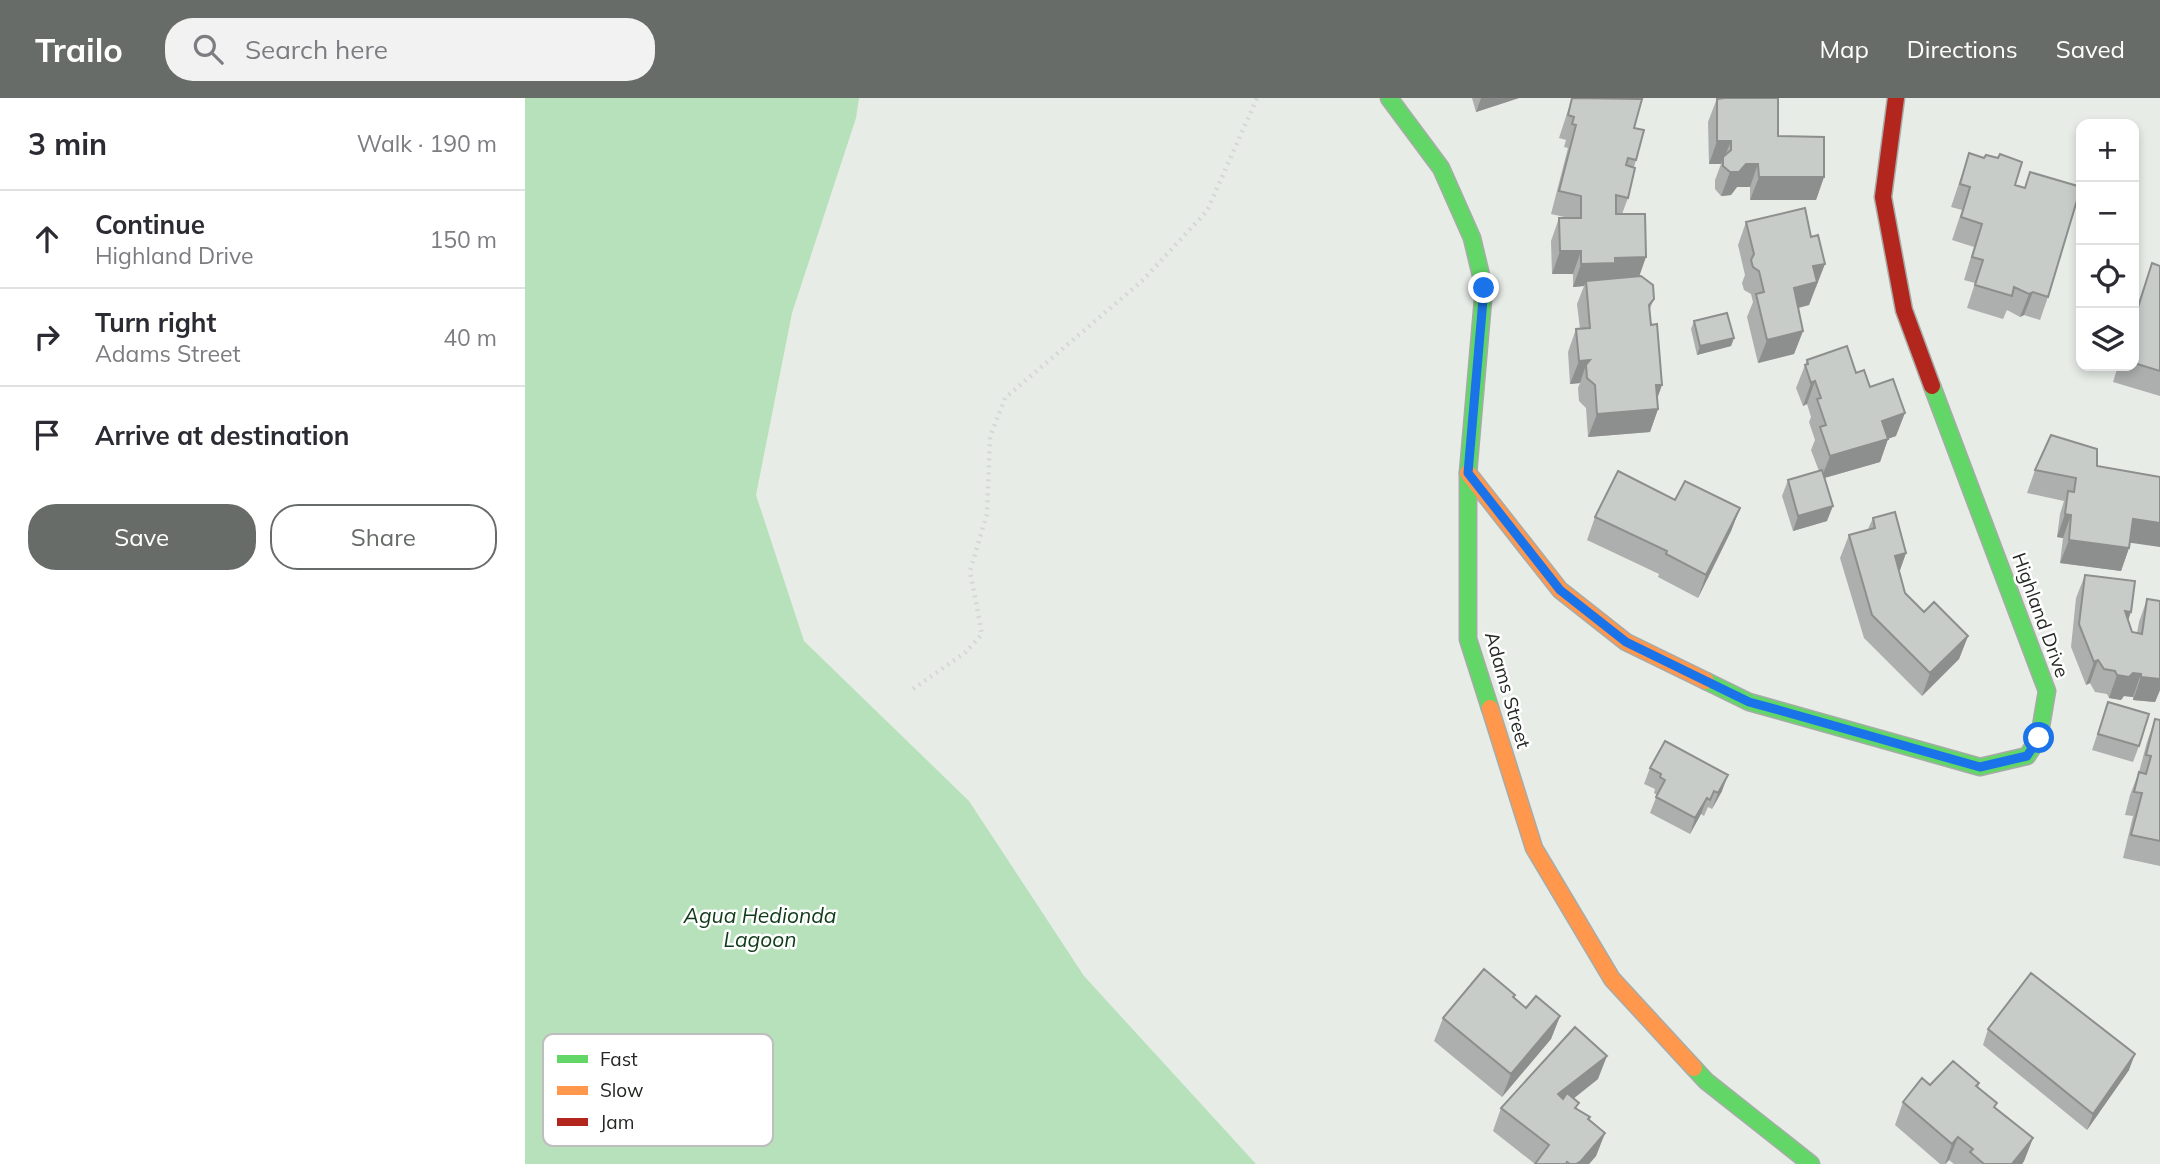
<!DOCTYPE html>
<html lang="en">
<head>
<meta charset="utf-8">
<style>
  body { margin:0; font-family:Mulish,sans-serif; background:#f2f2f3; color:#2b2b33 }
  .controls { position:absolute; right:21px; top:21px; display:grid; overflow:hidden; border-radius:14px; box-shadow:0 4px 10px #0003 }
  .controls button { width:63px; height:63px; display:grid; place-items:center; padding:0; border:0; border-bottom:2px solid #e1e1e2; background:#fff; color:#2b2b33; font:35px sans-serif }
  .stop { position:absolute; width:21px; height:21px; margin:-16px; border:5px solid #1a73e8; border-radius:50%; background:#fff }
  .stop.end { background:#1a73e8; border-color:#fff; box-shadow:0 2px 7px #0008 }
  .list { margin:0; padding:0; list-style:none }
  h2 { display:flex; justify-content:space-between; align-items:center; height:91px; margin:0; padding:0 28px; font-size:30px }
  h2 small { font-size:23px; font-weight:400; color:#7c7c81 }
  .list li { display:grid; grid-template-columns:46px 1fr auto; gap:21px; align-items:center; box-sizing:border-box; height:98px; padding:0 28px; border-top:2px solid #e1e1e2 }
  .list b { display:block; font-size:26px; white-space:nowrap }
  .list p { margin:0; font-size:23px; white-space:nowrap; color:#7c7c81 }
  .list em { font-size:23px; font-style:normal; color:#7c7c81 }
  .actions { display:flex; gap:14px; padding:21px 28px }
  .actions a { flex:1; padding:16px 0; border:2px solid #686c68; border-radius:28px; text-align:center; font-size:24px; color:#686c68 }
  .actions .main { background:#686c68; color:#fff }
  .icon { flex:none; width:38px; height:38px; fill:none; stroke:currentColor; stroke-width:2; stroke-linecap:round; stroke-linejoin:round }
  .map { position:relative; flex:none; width:1635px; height:1066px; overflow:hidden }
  header { display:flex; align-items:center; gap:42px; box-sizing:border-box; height:98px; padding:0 35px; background:#686c68; color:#fff }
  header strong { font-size:33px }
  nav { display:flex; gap:38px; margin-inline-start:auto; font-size:24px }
  .search { width:490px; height:63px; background:#f2f2f3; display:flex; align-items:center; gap:18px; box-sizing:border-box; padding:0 24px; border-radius:28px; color:#7c7c81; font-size:26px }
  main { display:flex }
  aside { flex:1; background:#fff }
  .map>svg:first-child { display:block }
</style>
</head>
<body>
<header>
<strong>Trailo</strong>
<div class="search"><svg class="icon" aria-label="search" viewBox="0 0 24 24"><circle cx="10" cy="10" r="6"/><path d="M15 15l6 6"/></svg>Search here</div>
<nav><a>Map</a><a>Directions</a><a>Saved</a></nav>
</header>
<main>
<aside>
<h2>3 min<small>Walk · 190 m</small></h2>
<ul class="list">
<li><svg class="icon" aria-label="ahead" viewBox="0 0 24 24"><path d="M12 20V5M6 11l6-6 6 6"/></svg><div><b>Continue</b><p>Highland Drive</p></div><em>150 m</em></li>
<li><svg class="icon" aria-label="right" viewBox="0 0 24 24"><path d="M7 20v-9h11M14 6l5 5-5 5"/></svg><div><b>Turn right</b><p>Adams Street</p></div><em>40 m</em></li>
<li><svg class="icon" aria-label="arrive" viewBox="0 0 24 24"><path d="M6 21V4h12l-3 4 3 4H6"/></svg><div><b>Arrive at destination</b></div></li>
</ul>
<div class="actions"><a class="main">Save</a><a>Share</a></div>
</aside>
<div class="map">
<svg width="1635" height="1066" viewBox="0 0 1635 1066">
  <rect width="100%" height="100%" fill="#e7ece7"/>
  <path fill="#b6e1ba" d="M0 0H334L331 20 267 215 231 397 279 543 444 703 559 878 731 1066H0Z"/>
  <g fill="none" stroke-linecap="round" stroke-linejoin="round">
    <defs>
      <path id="fast" d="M864 0 916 70 947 140 959 190 943 375V541L965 610
        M1181 583 1224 604 1455 669 1502 658 1514 640 1522 593 1407 288
        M1169 970 1181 983 1286 1066"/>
      <path id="slow" d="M943 375 1035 492 1101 544 1181 583
        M965 610 1009 750 1087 881 1169 970"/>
      <path id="jam" d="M1371 0 1358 99 1379 212 1407 288"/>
    </defs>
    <use href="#fast" stroke="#a7aba8" stroke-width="19"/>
    <use href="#slow" stroke="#a7aba8" stroke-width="19"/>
    <use href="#jam" stroke="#a7aba8" stroke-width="19"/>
    <path stroke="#d6d7d6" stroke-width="4.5" stroke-dasharray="2 5" stroke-linecap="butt" d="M388 591 441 554 457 536 445 473 462 416 465 339 480 300 617 183 682 113 732 0"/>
    <use href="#fast" stroke="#63d668" stroke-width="16"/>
    <use href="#slow" stroke="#ff974d" stroke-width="16"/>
    <use href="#jam" stroke="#b3261e" stroke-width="16"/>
  </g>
  <path fill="#acafad" d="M947 0H994L951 14Z
    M1047 0H1115L1109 30 1111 62 1109 69 1103 100 1097 116 1114 178 1129 201 1124 213 1133 311 1125 334 1063 339 1061 310 1054 303 1053 290 1055 285 1045 286 1043 254 1051 231H1055L1052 206 1059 188 1048 189V176H1027L1026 143 1034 120H1044L1026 116 1043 50 1039 49 1041 42 1034 40Z
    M1191 0H1253V38L1299 79 1291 102H1225V89H1212L1206 97 1196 98 1190 91V82L1196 66H1184L1183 24 1191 3Z
    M1444 55 1490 87 1500 90 1505 74 1523 199 1515 222 1499 217 1495 219 1482 212 1478 221 1442 210 1450 185 1439 182 1449 149 1427 142 1437 112 1426 109Z
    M1221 124 1292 189H1290L1284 207 1273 210 1278 233 1269 256 1233 265 1222 219 1228 204 1226 196 1219 192 1217 185 1220 177 1213 147Z
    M1627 165 1635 168V298L1588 284 1593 268H1609V218Z
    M1169 223 1209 240 1206 248 1172 257 1166 231Z
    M1282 262 1331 275 1345 289 1371 338 1363 341 1355 364 1299 380 1302 423 1268 433 1257 398 1263 382 1294 373 1286 352 1290 342 1284 324 1286 319 1282 306 1278 308 1271 290Z
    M1572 368 1605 445 1604 450 1596 473 1535 465 1538 440 1532 439 1535 416 1539 403 1502 395 1510 372Z
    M1150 402 1215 410 1206 433 1173 500 1133 479 1134 476 1062 442 1070 419Z
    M1348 420 1381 455 1374 474 1380 495 1399 514 1443 538 1434 561 1397 598 1339 540 1315 460 1324 437 1343 431Z
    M1560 477 1603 522 1607 534 1612 535 1614 524 1622 501 1635 592 1630 604 1608 602V599L1599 598 1596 602 1584 600 1582 596 1570 594 1565 585 1561 587 1546 549 1551 500Z
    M1583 604 1614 648 1608 664 1567 652Z
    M1630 621 1635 622V768L1598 760 1608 718 1600 717 1605 697 1614 674 1622 644Z
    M1125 670 1197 693 1187 711 1183 709 1179 718 1176 716 1165 736 1125 715 1132 697 1129 695 1130 691 1119 686Z
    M990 897 989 900 1001 910 1035 918 1026 941 977 999 909 943 918 920Z
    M1463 931 1604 972 1562 1032 1458 947Z
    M1073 981 1048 1001 1052 1010 1080 1035 1071 1058 1064 1066H1010L968 1033 976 1010Z
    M1454 985 1453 990 1470 1010 1508 1040 1499 1063 1497 1066H1429L1424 1062 1421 1066H1415L1370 1027 1378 1004 1405 987Z"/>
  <path fill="#8c8f8d" d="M956 0H994L951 14Z
    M1192 43H1206L1198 63V59L1196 66H1184Z
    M1221 66H1233L1225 89H1212L1206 97 1196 98 1205 74Z
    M1234 79H1299L1291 102H1225Z
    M1035 153H1056L1048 176H1027Z
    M1121 159 1113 182 1061 183 1059 188 1048 189 1056 166 1090 160Z
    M1300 166 1284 207 1261 213 1269 190 1288 168Z
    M1508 194 1499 217 1495 219 1504 196Z
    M1278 233 1269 256 1233 265 1242 242Z
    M1209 240 1206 248 1172 257 1175 248Z
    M1065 262 1061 267 1055 285 1045 286 1054 263Z
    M1290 283 1282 306 1278 308 1286 285Z
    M1131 287H1137L1129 310Z
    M1133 311 1125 334 1063 339 1072 316Z
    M1380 315 1371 338 1362 341H1363L1355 364 1296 381 1305 358 1357 323Z
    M1308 408 1302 423 1268 433 1273 418Z
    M1215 410 1206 433 1173 500 1181 477Z
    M1540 416 1546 417 1538 440 1532 439Z
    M1608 421 1635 425V449L1600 444Z
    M1544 442 1604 450 1596 473 1535 465Z
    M1381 455 1373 478 1370 458Z
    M1600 513 1606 514 1598 537Z
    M1443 538 1434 561 1397 598 1405 575Z
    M1573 562 1565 585 1561 587 1569 564Z
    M1608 575 1616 576 1608 599 1599 598 1596 602 1584 600 1592 577Z
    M1616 579 1635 581V592L1630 604 1608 602Z
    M1203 677 1197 693 1187 711 1193 695Z
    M1182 700 1176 716 1165 736 1170 720Z
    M1035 918 1026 941 977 999 986 976Z
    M1610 956 1604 972 1562 1032 1568 1016Z
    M1082 958 1073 981 1025 1019 1033 996Z
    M1080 1035 1071 1058 1064 1066H1051Z
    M1433 1039 1424 1062 1420 1066 1427 1046Z
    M1508 1040 1499 1063 1497 1066H1487Z"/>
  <path fill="#c8ccc9" stroke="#8c8f8d" stroke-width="2" d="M1047 0 1117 1 1109 30 1119 32 1111 62 1103 60 1101 67 1110 70 1103 100 1091 97V116H1120L1121 159 1090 160V165L1056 166V153H1035L1034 120H1056V98L1034 93 1051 27 1047 26 1049 19 1043 17Z
    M1200 0H1253V38L1299 39V79H1234L1233 66H1221L1214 74H1205L1198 68V59L1206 52V43H1192V1Z
    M1444 55 1459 60 1461 57 1473 60 1475 56 1497 64 1490 87 1500 90 1505 74 1556 89 1523 199 1508 194 1504 196 1489 189 1487 198 1450 187 1458 162 1447 159 1457 126 1436 119 1445 89 1435 86Z
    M1280 110 1286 139 1293 137 1300 166 1288 168 1292 184 1269 190 1278 233 1242 242 1231 196 1239 194 1234 173 1228 169 1226 162 1229 156 1221 124Z
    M1627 165 1635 168V273L1609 265V222Z
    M1116 178 1128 187 1129 201 1124 207 1126 227 1132 226 1137 287H1131L1133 311 1072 316 1070 287 1062 280 1061 267 1065 262 1054 263 1051 231 1065 230 1061 183Z
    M1202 215 1209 240 1175 248 1169 223Z
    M1322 248 1331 275 1339 272 1345 289 1368 281 1380 315 1357 323 1363 341 1305 358 1295 329 1301 327 1292 301 1296 300 1290 283 1286 285 1280 267 1283 266 1282 262Z
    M1526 337 1572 351V368L1635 379V425L1608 421 1604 450 1544 442 1546 417 1540 416 1543 393 1549 394 1551 380 1510 372Z
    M1297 372 1308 408 1273 418 1263 382Z
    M1093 373 1150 402 1160 383 1215 410 1181 477 1141 456 1142 453 1070 419Z
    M1370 414 1381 455 1370 458 1380 495 1399 514 1409 504 1443 538 1405 575 1347 517 1324 437 1350 430 1348 420Z
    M1560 477 1610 483 1606 514 1600 513 1607 534 1617 536 1622 501 1635 503V581L1616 579V576L1608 575 1604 579 1592 577 1590 573 1579 571 1573 562 1569 564 1554 526Z
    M1583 604 1624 616 1614 648 1573 636Z
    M1630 621 1635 622V743L1606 737 1617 695 1609 694 1614 674 1621 676 1626 658 1621 657Z
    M1140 643 1203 677 1193 695 1189 693 1185 702 1182 700 1170 720 1131 699 1140 682 1135 679 1136 676 1125 670Z
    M959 871 990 897 988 899 1001 910 1011 898 1035 918 986 976 918 920Z
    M1506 875 1610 956 1568 1016 1463 931Z
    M1050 929 1082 958 1033 996 1038 1001 1042 995 1054 1005 1050 1010 1065 1019 1063 1021 1080 1035 1056 1063 1051 1066H1045L1042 1064 1041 1066H1010L1024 1047 976 1010Z
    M1428 963 1454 985 1451 988 1472 1005 1469 1009 1508 1040 1487 1066H1459L1445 1054 1448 1051 1433 1039 1427 1046 1378 1004 1397 980 1405 987Z"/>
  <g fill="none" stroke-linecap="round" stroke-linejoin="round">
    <path stroke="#1a73e8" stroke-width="9" d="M959 190 943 375 1035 492 1101 544 1224 604 1257 613 1455 669 1502 658 1514 640"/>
  </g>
  <g text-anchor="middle" stroke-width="5" stroke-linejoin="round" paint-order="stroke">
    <g font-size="19" fill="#242724" stroke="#fff">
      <text transform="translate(1516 517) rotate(70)" y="7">Highland Drive</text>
      <text transform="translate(983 592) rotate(74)" y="7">Adams Street</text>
    </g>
    <g font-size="21" font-style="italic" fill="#103b19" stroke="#fff">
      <text x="235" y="825">Agua Hedionda<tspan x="235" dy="24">Lagoon</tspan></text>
    </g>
  </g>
  <rect x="18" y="936" width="230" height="112" rx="10" fill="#fff" stroke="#bdbebd" stroke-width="2"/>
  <rect x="32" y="957" width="31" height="8" fill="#63d668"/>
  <rect x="32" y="988" width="31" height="9" fill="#ff974d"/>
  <rect x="32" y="1020" width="31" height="8" fill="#b3261e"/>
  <g font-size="19" fill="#242724">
    <text x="75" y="968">Fast</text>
    <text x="75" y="999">Slow</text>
    <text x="75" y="1031">Jam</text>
  </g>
</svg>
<div class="controls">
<button>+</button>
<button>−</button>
<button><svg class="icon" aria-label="locate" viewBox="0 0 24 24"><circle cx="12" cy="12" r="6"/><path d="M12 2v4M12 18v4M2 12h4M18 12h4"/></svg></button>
<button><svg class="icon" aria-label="layers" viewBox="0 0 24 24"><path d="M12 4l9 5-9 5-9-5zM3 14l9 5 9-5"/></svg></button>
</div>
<div class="stop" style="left:1514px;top:640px"></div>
<div class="stop end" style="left:959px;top:190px"></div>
</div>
</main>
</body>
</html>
